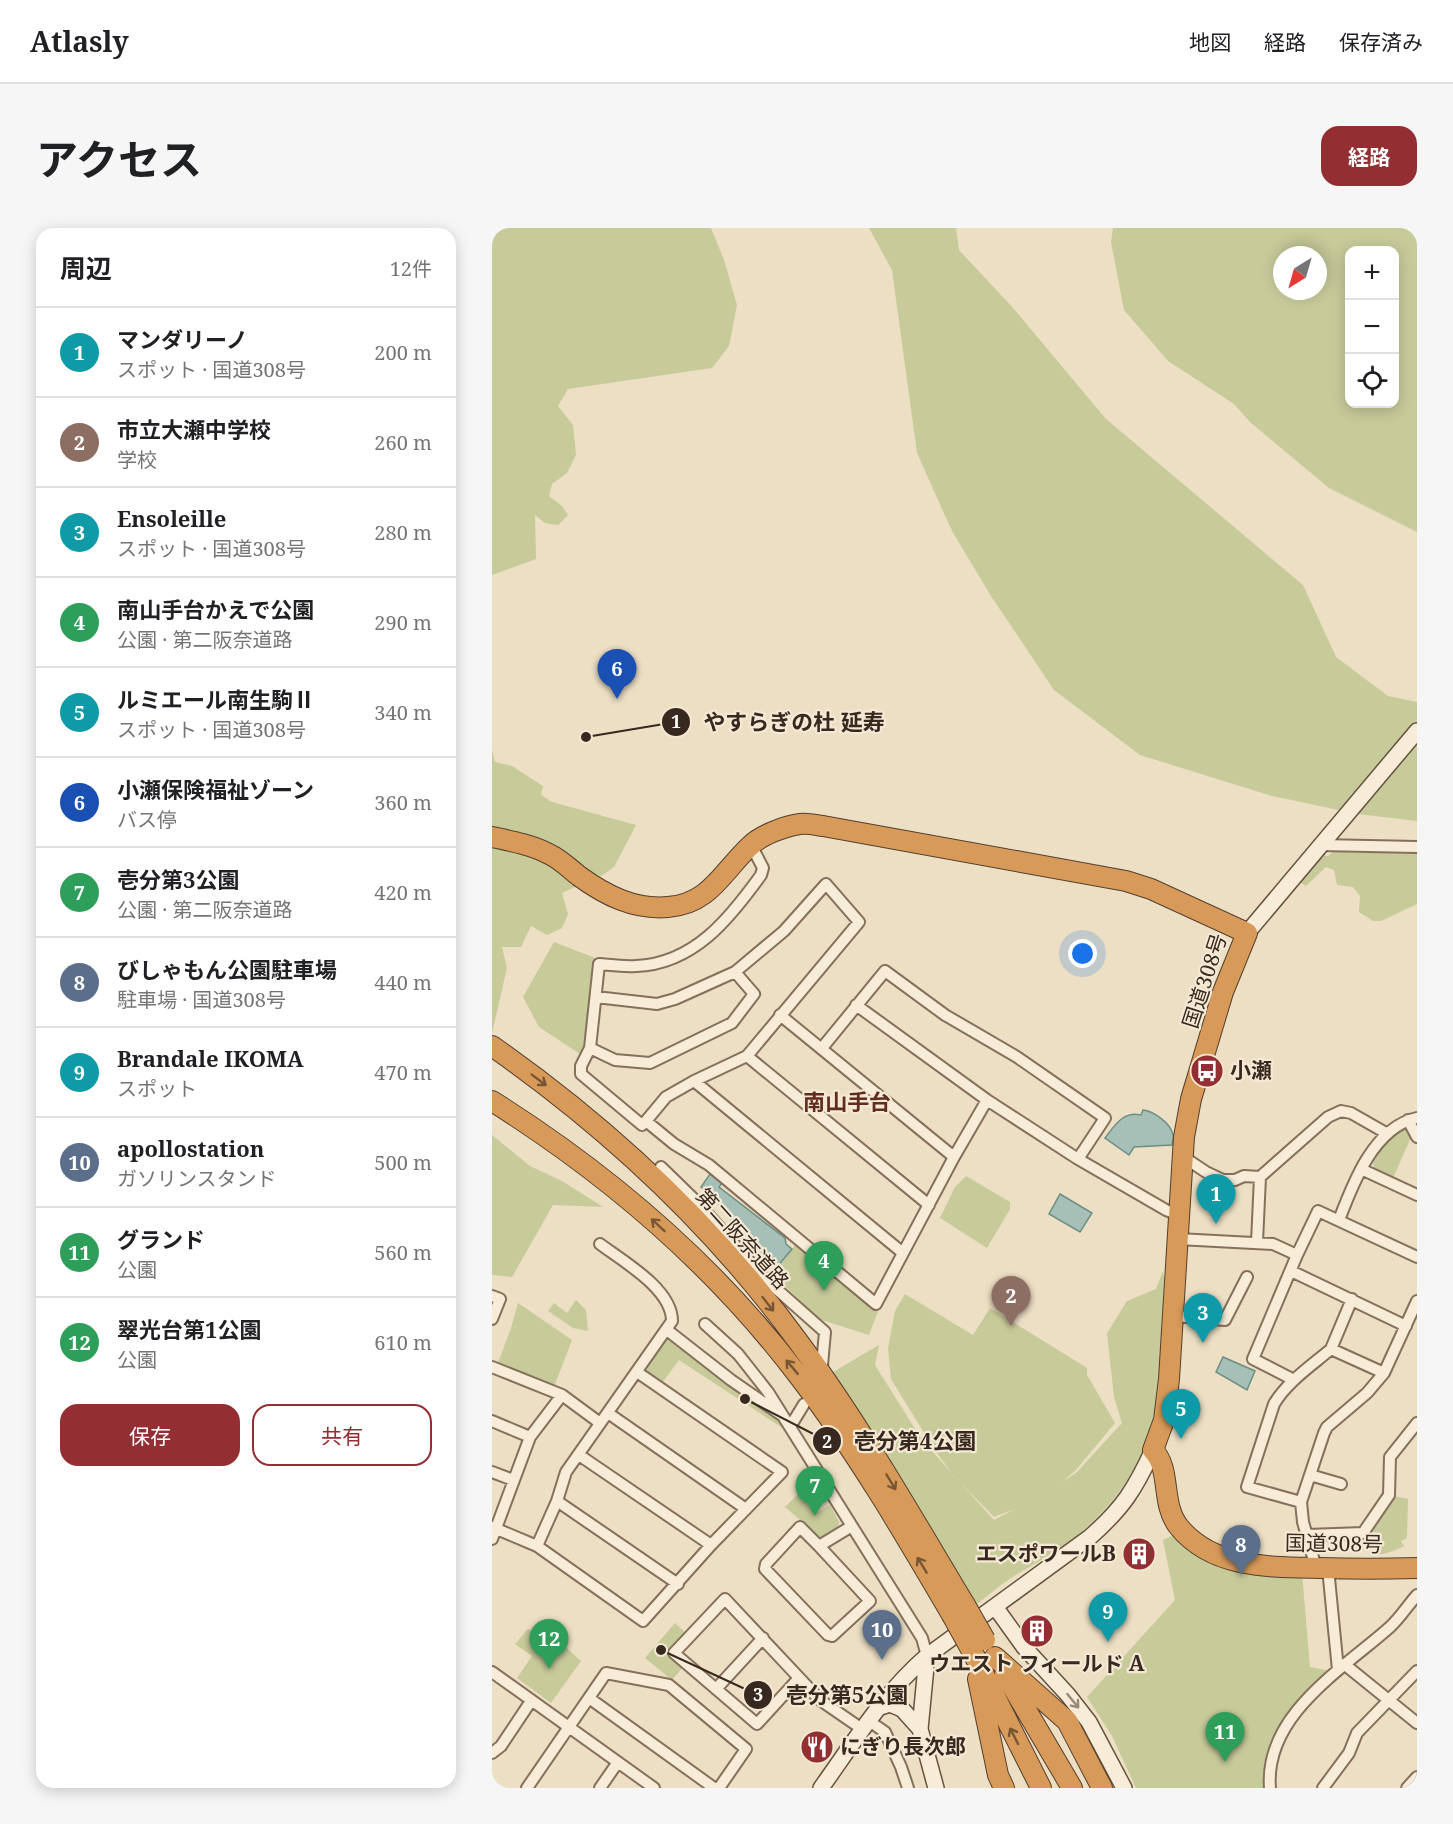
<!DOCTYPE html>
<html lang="ja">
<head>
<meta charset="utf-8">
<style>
  body { margin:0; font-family:"Noto Serif","Noto Sans JP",serif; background:#f6f6f6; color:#202124 }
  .controls { position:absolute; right:18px; top:18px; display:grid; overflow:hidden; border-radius:12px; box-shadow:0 3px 15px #0003 }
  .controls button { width:54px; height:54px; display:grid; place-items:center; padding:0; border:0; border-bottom:2px solid #e0e0e0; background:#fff; color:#202124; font:30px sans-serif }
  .compass { position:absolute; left:781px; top:18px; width:54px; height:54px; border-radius:50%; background:#fff; box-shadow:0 3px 15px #0003; rotate:217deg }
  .you { position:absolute; left:591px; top:726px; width:21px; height:21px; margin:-15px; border:4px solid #fff; border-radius:50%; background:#1a73e8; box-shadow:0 0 0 9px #1a73e833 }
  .badge { display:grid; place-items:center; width:39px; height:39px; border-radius:50%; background:#932e33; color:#fff; font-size:20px; font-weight:700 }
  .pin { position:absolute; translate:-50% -50px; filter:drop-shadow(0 2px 3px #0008) }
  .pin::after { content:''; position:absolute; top:32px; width:21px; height:18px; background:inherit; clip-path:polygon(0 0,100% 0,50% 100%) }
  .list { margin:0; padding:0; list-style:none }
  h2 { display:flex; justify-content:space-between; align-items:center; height:78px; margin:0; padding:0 24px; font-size:26px }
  h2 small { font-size:20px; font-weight:400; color:#757577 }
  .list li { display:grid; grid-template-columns:39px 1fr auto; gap:18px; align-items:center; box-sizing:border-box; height:90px; padding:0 24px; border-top:2px solid #e0e0e0 }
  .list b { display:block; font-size:22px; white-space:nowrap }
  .list p { margin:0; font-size:20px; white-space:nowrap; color:#757577 }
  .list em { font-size:20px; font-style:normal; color:#757577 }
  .actions { display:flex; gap:12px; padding:18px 24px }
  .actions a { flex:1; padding:14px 0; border:2px solid #932e33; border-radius:18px; text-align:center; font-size:21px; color:#932e33 }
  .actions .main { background:#932e33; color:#fff }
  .icon { flex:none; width:33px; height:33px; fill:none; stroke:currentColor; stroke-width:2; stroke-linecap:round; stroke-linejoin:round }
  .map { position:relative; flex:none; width:925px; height:1560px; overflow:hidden; border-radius:18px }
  header { display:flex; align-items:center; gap:36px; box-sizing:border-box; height:84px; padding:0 30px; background:#fff; border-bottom:2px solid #e0e0e0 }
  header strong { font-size:28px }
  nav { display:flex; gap:33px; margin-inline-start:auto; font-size:21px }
  .intro { display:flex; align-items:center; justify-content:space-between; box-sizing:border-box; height:144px; padding:0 36px }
  h1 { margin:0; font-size:42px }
  .button { padding:15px 27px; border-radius:18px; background:#932e33; color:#fff; font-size:21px; font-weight:700 }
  main { display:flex; gap:36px; padding:0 36px }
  aside { flex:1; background:#fff; border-radius:18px; box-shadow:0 3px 15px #0003 }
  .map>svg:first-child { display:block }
</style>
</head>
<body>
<header>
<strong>Atlasly</strong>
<nav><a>地図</a><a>経路</a><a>保存済み</a></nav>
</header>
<div class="intro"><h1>アクセス</h1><a class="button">経路</a></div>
<main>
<aside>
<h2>周辺<small>12件</small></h2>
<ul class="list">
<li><span class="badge" style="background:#0f9aa8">1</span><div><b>マンダリーノ</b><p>スポット · 国道308号</p></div><em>200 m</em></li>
<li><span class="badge" style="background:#8d6e63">2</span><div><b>市立大瀬中学校</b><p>学校</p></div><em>260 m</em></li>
<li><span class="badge" style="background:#0f9aa8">3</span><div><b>Ensoleille</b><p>スポット · 国道308号</p></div><em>280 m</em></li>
<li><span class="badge" style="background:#2e9e5b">4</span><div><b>南山手台かえで公園</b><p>公園 · 第二阪奈道路</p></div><em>290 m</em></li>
<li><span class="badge" style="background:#0f9aa8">5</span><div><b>ルミエール南生駒Ⅱ</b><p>スポット · 国道308号</p></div><em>340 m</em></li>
<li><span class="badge" style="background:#1a4fb4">6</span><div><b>小瀬保険福祉ゾーン</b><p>バス停</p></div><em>360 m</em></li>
<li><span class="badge" style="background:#2e9e5b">7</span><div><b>壱分第3公園</b><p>公園 · 第二阪奈道路</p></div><em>420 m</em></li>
<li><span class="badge" style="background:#5c6f8a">8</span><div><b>びしゃもん公園駐車場</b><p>駐車場 · 国道308号</p></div><em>440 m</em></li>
<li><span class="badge" style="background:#0f9aa8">9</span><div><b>Brandale IKOMA</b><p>スポット</p></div><em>470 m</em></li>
<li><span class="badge" style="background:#5c6f8a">10</span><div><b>apollostation</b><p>ガソリンスタンド</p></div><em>500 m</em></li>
<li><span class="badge" style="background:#2e9e5b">11</span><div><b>グランド</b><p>公園</p></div><em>560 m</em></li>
<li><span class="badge" style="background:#2e9e5b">12</span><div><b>翠光台第1公園</b><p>公園</p></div><em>610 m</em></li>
</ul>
<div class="actions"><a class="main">保存</a><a>共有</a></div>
</aside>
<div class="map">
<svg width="925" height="1560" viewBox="0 0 925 1560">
  <rect width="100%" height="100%" fill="#ecdfc4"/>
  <path fill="#c7ca99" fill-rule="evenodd" d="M0 0H219L232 32 245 77 237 118 220 140 76 161 66 178 81 197 84 227 75 245 60 256 57 268 70 278 76 287 66 297 53 295 43 287 44 331 0 347Z
    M377 0H464L467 22 522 81 614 191 811 357 844 429 896 468 925 474V593L866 586 780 568 648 527 562 462 499 368 460 303 425 225 400 42Z
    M621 0H925V304L837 260 758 194 742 176 676 133 632 82 619 14ZM858 22H902V176H858ZM790 27H826V63H790Z
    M0 522 3 534 20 538 51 558 49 567 60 574 144 597 122 639 109 648 95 643 85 658 70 665 76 686 70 700 55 707 39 698 29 719H10L15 740 0 805Z
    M842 623 866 625 925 623V676L889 693H881L867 684 868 668 861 659 845 657 842 642 834 639 814 658 806 653 830 627 836 628Z
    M62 714 103 730 91 828 47 799 31 769Z
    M912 898 917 900 920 907 901 950 883 942 881 935 898 907Z
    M0 907 38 938 70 953 111 979 61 977 20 1049 0 1047Z
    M474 948 518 974V981L495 1020 448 990 463 959Z
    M305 1015 387 1081 377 1107 327 1091 280 1045Z
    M671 1043 672 1050C670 1102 672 1174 652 1223 638 1254 613 1284 587 1306 567 1323 544 1335 522 1348 509 1356 497 1367 485 1376L336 1147 387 1117 383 1137 430 1212 502 1292 523 1281 502 1289 462 1248 442 1221 399 1151 396 1120 403 1083 413 1066 481 1107 498 1080 595 1140V1147L623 1195 583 1243 570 1254 584 1245 630 1195 622 1169 615 1105 635 1073 664 1061Z
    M84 1072 94 1082 96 1103 81 1100 56 1083 62 1075 75 1085Z
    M26 1075 80 1112 62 1159 6 1135 19 1100Z
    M177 1109 286 1191 292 1201 187 1132 170 1155 155 1144 154 1138 172 1111Z
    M306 1266 324 1285 338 1277 347 1294 346 1300 331 1309 324 1308 308 1292 293 1279Z
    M902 1268 916 1271 915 1310 909 1313 912 1318C901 1324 891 1327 878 1327L879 1311 876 1308Z
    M684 1306 810 1345 818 1439 838 1443C804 1478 769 1506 773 1560H644L620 1508 595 1469 683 1372 671 1312Z
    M183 1395 194 1405 176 1426 191 1439 180 1452 153 1430Z
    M36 1401 68 1414 89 1433 59 1475 25 1450 40 1428 23 1416Z"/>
  <path fill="#a6c0b7" stroke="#6d8e84" stroke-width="1.5" d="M651 882C661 883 679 895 681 907 682 908 680 916 680 917L642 919 637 927 613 910C623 897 631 883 649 887Z
    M218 946 230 955 227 959 293 1010 294 1016 300 1021 284 1040 280 1036 276 1041 220 967 209 959Z
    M568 966 600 985 588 1004 557 986Z
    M731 1129 763 1143 755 1162 724 1144Z"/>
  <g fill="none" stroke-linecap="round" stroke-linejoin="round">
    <defs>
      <path id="street" d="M828 617 925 619
        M243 744 262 766 240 795 158 835 123 832 98 820 107 736C119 737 132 739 144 738 202 736 238 690 269 647L271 640 259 617
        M104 769 165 776 183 771 243 744 292 703 334 656 367 694 255 828 202 853 174 869 154 893 182 916 217 937 384 1076 462 929 495 872
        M364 777 495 872 586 931 674 982 686 987
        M288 787 462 929
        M98 820 89 838V846L150 897 154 893
        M330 820 393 743 453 787 525 829 613 890 586 931
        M255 828 437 977
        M202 853 411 1025
        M916 892 925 909
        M690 928 714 944 731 952H743L752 948 768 949 836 889 849 883 859 885 894 905
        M169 939 207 976 272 1050 333 1104 330 1137
        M869 941 925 967
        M847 992C861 955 882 899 925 890
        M686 1011 781 1016 805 1027
        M765 1014 768 949
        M799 1043 914 1098
        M0 1068 8 1071 0 1091
        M682 1088 733 1092 755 1049
        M213 1096 246 1126 276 1164 430 1410 435 1428
        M175 1102 239 1152 288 1186
        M839 1121 860 1071
        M0 1139 70 1167 108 1195
        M802 1152 761 1131 805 1027 826 983 925 1029
        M116 1185 254 1281
        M0 1193 38 1209
        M298 1199 312 1176
        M87 1227 219 1317
        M0 1244 21 1252
        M818 1247 849 1256
        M65 1273 186 1356
        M809 1274 755 1259 782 1176C795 1154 819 1138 839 1121L892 1145
        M0 1299 45 1318 151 1393 219 1317 290 1244 145 1144
        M308 1299 327 1318 378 1373 340 1408 336 1407 273 1341 274 1336Z
        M815 1307 871 1305 897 1267 898 1229 925 1195
        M0 1311 38 1209 70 1167
        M45 1318 65 1273 74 1244 180 1093C180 1061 132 1034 108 1016
        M327 1318 360 1298
        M824 1340 811 1294 809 1274 832 1205 835 1199 875 1165 892 1145 925 1073
        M836 1340 846 1442
        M852 1436 925 1495
        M0 1444 162 1560
        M307 1450 265 1496 182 1425 233 1371 328 1472 370 1501
        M224 1461 271 1410
        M97 1470 222 1560
        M377 1493 393 1504 409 1539 416 1560
        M0 1525 9 1518 39 1473
        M35 1560 114 1445 177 1457 254 1521 227 1560
        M108 1560 126 1534
        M778 1560C772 1487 851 1441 898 1399 908 1390 916 1377 925 1367
        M831 1560 857 1525 865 1505 925 1443
        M915 1560 925 1549"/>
      <path id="secondary" d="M755 705 925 503
        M504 1380 532 1419 576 1467 597 1494 632 1560
        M435 1428 428 1501 444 1560
        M386 1480 398 1476 410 1481 428 1501
        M329 1560C362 1514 392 1465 435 1428L598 1309C631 1280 643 1261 661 1222"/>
      <path id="highway" d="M0 609C19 613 40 617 57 626 68 631 77 640 87 648 113 667 142 682 176 679 218 676 231 643 258 618 269 607 293 598 308 596 315 595 324 597 331 598L634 653 659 661 755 705 731 764 699 871 692 909 677 1151 672 1192 661 1222C680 1242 668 1275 687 1299 721 1341 780 1339 828 1340 860 1341 893 1341 925 1340
        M0 818C117 900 224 1000 308 1116 369 1199 420 1289 473 1377
        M0 873C116 946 223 1038 306 1147 364 1223 412 1305 460 1387
        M481 1425 549 1560
        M503 1429 575 1493 610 1560
        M513 1446 580 1560
        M486 1451 506 1547 512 1560"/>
    </defs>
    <use href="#street" stroke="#86705b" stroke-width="14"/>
    <use href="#secondary" stroke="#68513f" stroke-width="18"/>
    <use href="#highway" stroke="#543f2f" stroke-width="22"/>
    <use href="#street" stroke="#f7ecd7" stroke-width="10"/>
    <use href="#secondary" stroke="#f7ecd7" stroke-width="15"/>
    <use href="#highway" stroke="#d89a59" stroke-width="20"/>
    <defs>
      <path id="highway-bridge" d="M473 1377 493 1412
        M460 1387 481 1425"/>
    </defs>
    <use href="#highway-bridge" stroke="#543f2f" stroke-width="22" stroke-linecap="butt"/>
    <use href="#highway-bridge" stroke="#d89a59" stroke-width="20"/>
  </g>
  <defs><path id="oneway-shaft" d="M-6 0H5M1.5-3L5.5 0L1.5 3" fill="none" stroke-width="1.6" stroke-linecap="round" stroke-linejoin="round" transform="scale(1.5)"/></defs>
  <g stroke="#775636">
    <use href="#oneway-shaft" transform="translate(47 852) rotate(37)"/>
    <use href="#oneway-shaft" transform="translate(166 997) rotate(-137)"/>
    <use href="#oneway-shaft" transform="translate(276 1076) rotate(52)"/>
    <use href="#oneway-shaft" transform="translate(300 1139) rotate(-130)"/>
    <use href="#oneway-shaft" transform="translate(399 1254) rotate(59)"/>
    <use href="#oneway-shaft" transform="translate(430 1337) rotate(-121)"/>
    <use href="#oneway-shaft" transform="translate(522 1508) rotate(-117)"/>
  </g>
  <use stroke="#978a7b" href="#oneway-shaft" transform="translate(581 1473) rotate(51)"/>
  <defs>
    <symbol id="bus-disc" viewBox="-11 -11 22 22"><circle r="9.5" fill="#932e33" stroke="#f4e9d4"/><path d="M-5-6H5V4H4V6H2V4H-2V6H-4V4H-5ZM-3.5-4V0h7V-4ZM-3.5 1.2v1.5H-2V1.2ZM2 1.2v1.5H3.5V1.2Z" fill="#fff"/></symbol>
    <symbol id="building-disc" viewBox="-11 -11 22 22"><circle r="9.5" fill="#932e33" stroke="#f4e9d4"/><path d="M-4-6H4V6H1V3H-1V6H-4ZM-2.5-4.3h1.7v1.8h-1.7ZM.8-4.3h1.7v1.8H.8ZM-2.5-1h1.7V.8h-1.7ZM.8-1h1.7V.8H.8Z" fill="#fff"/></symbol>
    <symbol id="restaurant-disc" viewBox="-11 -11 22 22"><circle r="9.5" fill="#932e33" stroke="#f4e9d4"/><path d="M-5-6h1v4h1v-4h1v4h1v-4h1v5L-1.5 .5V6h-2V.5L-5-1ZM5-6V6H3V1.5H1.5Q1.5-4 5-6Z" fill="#fff"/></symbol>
  </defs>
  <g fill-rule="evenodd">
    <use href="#bus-disc" x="696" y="824" width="38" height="38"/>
    <use href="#building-disc" x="628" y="1307" width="38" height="38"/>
    <use href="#building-disc" x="526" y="1384" width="38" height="38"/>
    <use href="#restaurant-disc" x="306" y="1500" width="38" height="38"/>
  </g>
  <g text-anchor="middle" stroke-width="4.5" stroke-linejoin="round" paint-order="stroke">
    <g font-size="21" fill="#37291f" stroke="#f4e9d4">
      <text transform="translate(713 753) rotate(-72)" y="7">国道308号</text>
      <text transform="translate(250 1011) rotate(48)" y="7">第二阪奈道路</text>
      <text transform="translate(842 1316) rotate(1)" y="7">国道308号</text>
    </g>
    <g font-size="21" font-weight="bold" fill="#37291f" stroke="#f4e9d4" text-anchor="start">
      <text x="738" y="850">小瀬</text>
      <text x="624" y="1333" text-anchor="end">エスポワールB</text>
      <text x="545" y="1443" text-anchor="middle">ウエスト フィールド A</text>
      <text x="348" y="1526">にぎり長次郎</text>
    </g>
    <g font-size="22" font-weight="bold" fill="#622b20" stroke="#f4e9d4">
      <text x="355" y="882">南山手台</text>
    </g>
  </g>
  <path fill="none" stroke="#37291f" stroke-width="2" d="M94 509L184 494M253 1171L335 1213M169 1422L266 1467"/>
  <g fill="#37291f" stroke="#f4e9d4" stroke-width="2">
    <circle cx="94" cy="509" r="6"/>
    <circle cx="253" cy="1171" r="6"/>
    <circle cx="169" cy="1422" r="6"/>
    <circle cx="184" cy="494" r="15"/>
    <circle cx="335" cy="1213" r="15"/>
    <circle cx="266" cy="1467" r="15"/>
  </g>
  <g font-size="18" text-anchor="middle" font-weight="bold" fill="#fff">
    <text x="184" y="500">1</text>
    <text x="335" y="1220">2</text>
    <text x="266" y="1473">3</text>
  </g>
  <g font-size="22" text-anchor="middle" font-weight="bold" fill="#37291f" stroke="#f4e9d4" stroke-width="4.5" stroke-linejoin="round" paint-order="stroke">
    <text x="302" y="502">やすらぎの杜 延寿</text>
    <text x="423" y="1221">壱分第4公園</text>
    <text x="355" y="1475">壱分第5公園</text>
  </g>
</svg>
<div class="controls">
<button>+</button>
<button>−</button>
<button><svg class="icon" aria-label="locate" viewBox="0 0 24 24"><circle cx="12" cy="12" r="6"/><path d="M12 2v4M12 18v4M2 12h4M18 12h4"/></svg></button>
</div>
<svg class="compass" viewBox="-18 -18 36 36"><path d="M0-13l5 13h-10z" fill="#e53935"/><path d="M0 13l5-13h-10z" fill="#757577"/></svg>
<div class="you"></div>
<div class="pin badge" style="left:724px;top:996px;background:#0f9aa8">1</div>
<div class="pin badge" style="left:519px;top:1098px;background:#8d6e63">2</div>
<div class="pin badge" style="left:711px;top:1115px;background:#0f9aa8">3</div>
<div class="pin badge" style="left:332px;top:1063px;background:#2e9e5b">4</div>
<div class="pin badge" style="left:689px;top:1211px;background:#0f9aa8">5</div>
<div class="pin badge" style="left:125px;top:471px;background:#1a4fb4">6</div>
<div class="pin badge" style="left:323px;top:1288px;background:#2e9e5b">7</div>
<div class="pin badge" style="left:749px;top:1347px;background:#5c6f8a">8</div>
<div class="pin badge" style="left:616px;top:1414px;background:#0f9aa8">9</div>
<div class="pin badge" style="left:390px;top:1432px;background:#5c6f8a">10</div>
<div class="pin badge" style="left:733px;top:1534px;background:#2e9e5b">11</div>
<div class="pin badge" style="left:57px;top:1441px;background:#2e9e5b">12</div>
</div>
</main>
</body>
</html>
